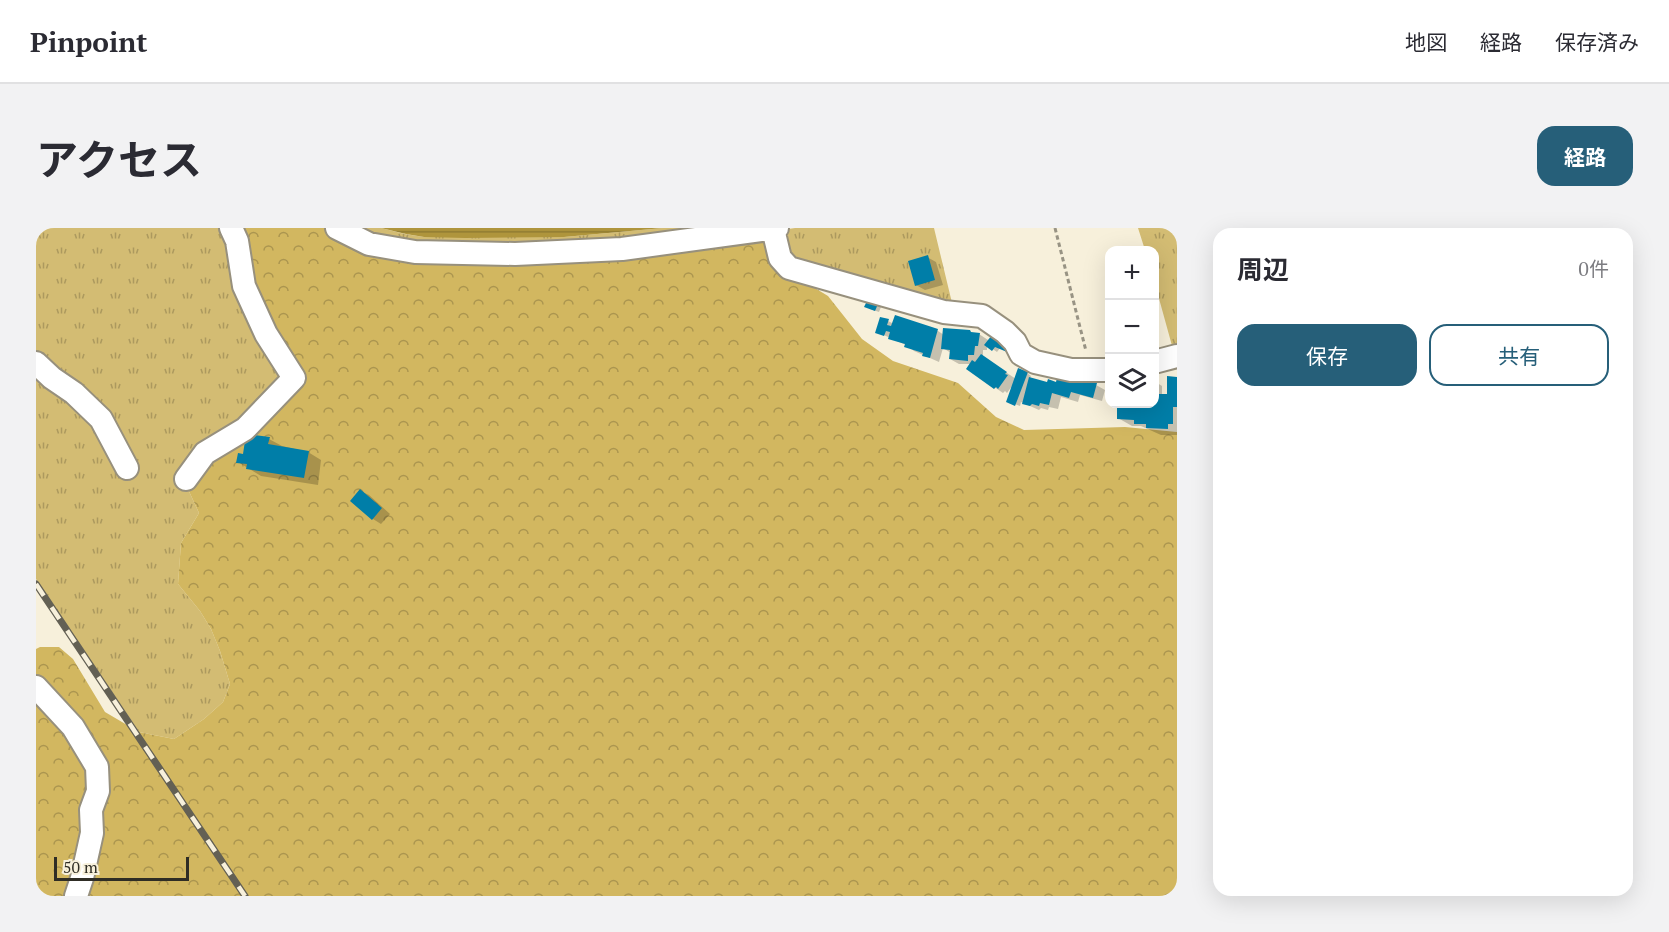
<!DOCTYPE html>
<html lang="ja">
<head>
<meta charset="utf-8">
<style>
  body { margin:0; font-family:"PT Serif","Noto Sans JP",serif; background:#f2f2f3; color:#2b2b33 }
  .controls { position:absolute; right:18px; top:18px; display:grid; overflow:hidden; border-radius:12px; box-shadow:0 6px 24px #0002 }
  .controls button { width:54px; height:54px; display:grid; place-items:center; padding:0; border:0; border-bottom:2px solid #e1e1e2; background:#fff; color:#2b2b33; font:30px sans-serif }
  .scale { position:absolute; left:18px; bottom:15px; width:135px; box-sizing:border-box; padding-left:6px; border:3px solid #2f2d25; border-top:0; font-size:16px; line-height:21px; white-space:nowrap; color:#2f2d25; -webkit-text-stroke:4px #f7f0db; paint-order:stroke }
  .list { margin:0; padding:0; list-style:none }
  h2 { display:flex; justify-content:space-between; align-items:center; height:78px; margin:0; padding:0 24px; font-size:26px }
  h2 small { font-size:20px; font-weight:400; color:#7c7c81 }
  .actions { display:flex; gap:12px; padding:18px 24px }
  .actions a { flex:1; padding:14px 0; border:2px solid #265f79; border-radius:18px; text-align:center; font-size:21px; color:#265f79 }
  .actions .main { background:#265f79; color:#fff }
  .icon { flex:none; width:33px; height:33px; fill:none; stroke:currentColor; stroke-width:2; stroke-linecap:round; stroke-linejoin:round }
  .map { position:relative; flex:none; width:1141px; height:668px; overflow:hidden; border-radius:18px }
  header { display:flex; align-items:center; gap:36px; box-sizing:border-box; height:84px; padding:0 30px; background:#fff; border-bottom:2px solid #e1e1e2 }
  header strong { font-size:28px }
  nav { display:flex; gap:33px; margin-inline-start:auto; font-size:21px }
  .intro { display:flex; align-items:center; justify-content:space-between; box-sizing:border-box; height:144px; padding:0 36px }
  h1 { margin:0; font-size:42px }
  .button { padding:15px 27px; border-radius:18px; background:#265f79; color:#fff; font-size:21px; font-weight:700 }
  main { display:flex; gap:36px; padding:0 36px }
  aside { flex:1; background:#fff; border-radius:18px; box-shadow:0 6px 24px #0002 }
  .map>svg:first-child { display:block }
</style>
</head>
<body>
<header>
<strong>Pinpoint</strong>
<nav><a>地図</a><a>経路</a><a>保存済み</a></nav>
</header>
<div class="intro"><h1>アクセス</h1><a class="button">経路</a></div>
<main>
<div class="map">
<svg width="1141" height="668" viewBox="0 0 1141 668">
  <defs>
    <pattern id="grass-tufts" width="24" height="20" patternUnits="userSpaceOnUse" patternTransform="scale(1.5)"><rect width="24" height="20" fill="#d3bc73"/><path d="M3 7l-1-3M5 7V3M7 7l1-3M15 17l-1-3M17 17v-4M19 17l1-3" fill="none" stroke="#ac995e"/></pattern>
    <pattern id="forest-crowns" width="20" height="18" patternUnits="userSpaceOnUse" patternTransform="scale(1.5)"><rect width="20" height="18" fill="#d2b760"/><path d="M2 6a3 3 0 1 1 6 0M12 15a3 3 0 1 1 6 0" fill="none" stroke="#ab954f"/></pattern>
    <pattern id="water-rules" width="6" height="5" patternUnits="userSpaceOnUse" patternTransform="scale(1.5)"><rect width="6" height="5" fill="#af953c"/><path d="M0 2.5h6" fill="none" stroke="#8f7a32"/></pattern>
  </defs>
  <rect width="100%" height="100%" fill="#f7f0db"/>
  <path fill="url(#grass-tufts)" d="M0 0H192L197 13 208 69 251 149 225 181 167 221 144 253 151 259 163 285 145 315 142 356 164 383 175 401 184 423 194 456 187 474 168 491 138 511 103 504 0 351V148L36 172 58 193 89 251 101 243 59 176 34 154 6 135 0 129Z
    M308 0H345L369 6 388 9H528L627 0H705L658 7 383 21Z
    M759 0H898L917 79 753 35 746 2Z
    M1102 0H1141V124L1138 125 1119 56 1118 22H1109Z"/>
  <path fill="url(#forest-crowns)" d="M200 0H291L347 22 728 4 746 40 792 68 826 111 857 133 922 155 960 189 988 202 1089 199 1141 204V668H0V421L4 419H23L37 431 69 484 103 504 138 511 168 491 187 474 194 456 184 423 175 401 164 383 142 356 145 315 163 285 151 259 173 228 263 152 237 110Z"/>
  <path fill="url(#water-rules)" d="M345 0H627L528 9 429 10 388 9 370 6Z"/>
  <path fill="#0003" d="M891 29 900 34 907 57 889 62 880 57Z
    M832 73 845 79 843 84 834 81Z
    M860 88 902 103 908 107 943 106 964 120 961 124 951 117V122H947V129L980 151 991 145 995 148 994 151 1012 156 1060 157 1069 162 1066 173 1044 167 1042 174 1025 169 1022 181 1013 179 1012 182 1005 180 1003 182 985 174 984 178 973 174 976 158 971 165 969 163 967 165 932 141 935 136H923L914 131 915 125 907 120 903 134 878 123 870 117 841 104 852 93 858 96Z
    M1132 150H1141V207H1125L1105 198H1096L1082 190 1083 176H1118V153L1126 158V168H1132Z
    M233 211 246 218 272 224 285 232 282 257 225 248 202 234 208 227Z
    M324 263 333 267 354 286 345 296 337 291Z"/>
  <path fill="#007ea8" d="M892 27 899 52 879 58 872 33Z
    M832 71 842 76 839 83 828 79Z
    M859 87 902 101 894 130 886 128 887 125 868 119 869 116 852 111 854 104 850 103 848 108 839 105 844 89 853 91 851 97 855 98Z
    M907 100 934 102 935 104 944 105 942 118H939L938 127H932V133L913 131 914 122 905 121Z
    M956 107 975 119 971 124 959 119 956 123 948 117Z
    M945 126 971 144 969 146 972 147 962 161 960 159 958 161 930 141 936 132 939 134Z
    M982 140 992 144 979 178 970 174Z
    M1026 145 1061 155 1057 170 1035 164 1033 170 1016 165 1013 177 1004 175 1003 178 996 176 994 178 986 176 993 149 1011 154 1012 151 1020 154 1022 146Z
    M1131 148 1141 149V179H1137V196H1132V201L1110 200V196H1098V192L1081 191V176H1118V166H1131Z
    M210 206 234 209 232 216 273 223 268 250 210 241 211 236 200 235 202 225 207 226Z
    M324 261 346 280 336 292 314 273Z"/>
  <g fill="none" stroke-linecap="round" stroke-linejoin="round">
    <defs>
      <path id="minor" d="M301 0 333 16 379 24 479 26 586 21 741 0
        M737 1 744 30 753 40 908 84 946 88 969 104 979 114 985 126 999 134 1035 142H1074
        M1118 134 1141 128
        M0 135 16 150 38 165 65 191 91 240
        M150 251 169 225 209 201 258 150 230 106 208 58 201 13 195 0
        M0 459 37 499 61 539 62 563 55 582 56 605 46 650 40 668"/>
    </defs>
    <use href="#minor" stroke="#97907d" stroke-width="26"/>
    <path stroke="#989384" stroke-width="3" stroke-dasharray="4.5 3" stroke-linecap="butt" d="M1019 0 1050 123"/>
    <use href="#minor" stroke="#fff" stroke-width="22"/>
    <defs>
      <path id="rail" d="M0 356 209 668"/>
    </defs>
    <use href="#rail" stroke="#636054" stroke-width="7"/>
    <use href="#rail" stroke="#f7f0db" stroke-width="4.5" stroke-dasharray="14" stroke-linecap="butt"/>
  </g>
</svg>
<div class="controls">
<button>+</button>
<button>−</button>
<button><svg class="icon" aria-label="layers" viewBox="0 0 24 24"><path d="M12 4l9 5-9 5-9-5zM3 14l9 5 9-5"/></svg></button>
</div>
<div class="scale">50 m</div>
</div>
<aside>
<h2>周辺<small>0件</small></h2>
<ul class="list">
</ul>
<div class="actions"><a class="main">保存</a><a>共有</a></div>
</aside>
</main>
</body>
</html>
